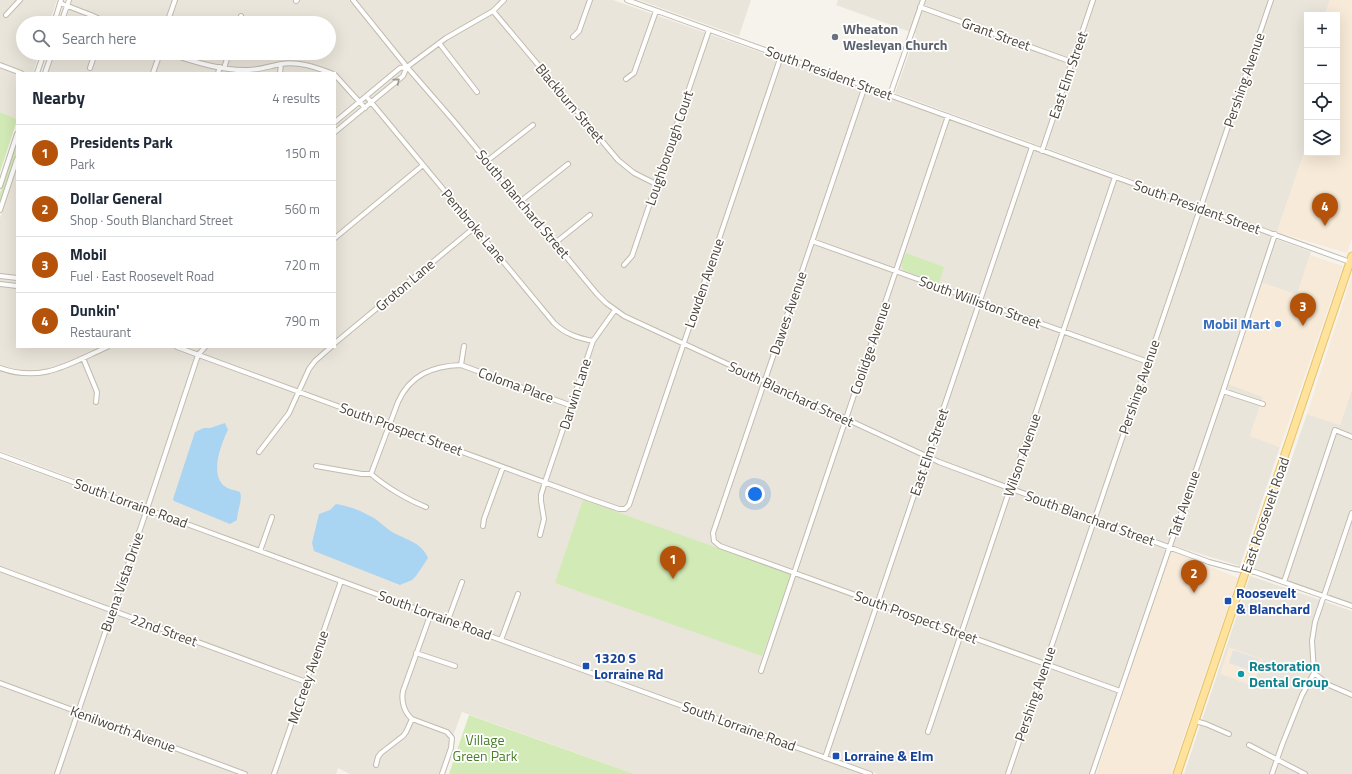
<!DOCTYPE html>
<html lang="en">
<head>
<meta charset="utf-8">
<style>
  body { margin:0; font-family:"Titillium Web",sans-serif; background:#f2f2f3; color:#1f2937 }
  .controls { position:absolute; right:12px; top:12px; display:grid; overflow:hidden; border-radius:0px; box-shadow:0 4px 16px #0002 }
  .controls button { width:36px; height:36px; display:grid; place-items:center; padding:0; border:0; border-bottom:1px solid #e0e1e3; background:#fff; color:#1f2937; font:20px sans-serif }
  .you { position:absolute; left:755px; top:494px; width:14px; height:14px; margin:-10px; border:3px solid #fff; border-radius:50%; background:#1a73e8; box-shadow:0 0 0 6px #1a73e833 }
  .badge { display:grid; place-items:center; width:26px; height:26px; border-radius:50%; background:#b45309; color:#fff; font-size:13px; font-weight:700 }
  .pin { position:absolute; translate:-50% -33px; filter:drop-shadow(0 1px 2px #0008) }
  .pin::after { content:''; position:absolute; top:21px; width:14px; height:12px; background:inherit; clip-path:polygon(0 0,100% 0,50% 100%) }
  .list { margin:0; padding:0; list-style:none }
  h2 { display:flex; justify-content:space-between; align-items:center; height:52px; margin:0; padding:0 16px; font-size:17px }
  h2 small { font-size:13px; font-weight:400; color:#747a83 }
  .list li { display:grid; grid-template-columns:26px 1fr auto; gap:12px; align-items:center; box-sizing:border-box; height:56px; padding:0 16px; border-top:1px solid #e0e1e3 }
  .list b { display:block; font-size:15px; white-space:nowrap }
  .list p { margin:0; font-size:13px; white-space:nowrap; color:#747a83 }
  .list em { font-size:13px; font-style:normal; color:#747a83 }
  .icon { flex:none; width:22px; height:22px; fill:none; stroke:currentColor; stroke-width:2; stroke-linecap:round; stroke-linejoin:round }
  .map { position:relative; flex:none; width:1352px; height:774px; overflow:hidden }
  .search { position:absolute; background:#fff; box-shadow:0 4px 16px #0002; left:16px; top:16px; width:320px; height:44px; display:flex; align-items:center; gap:10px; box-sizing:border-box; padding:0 14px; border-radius:22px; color:#747a83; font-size:15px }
  .panel { position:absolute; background:#fff; box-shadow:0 4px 16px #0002; left:16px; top:72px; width:320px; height:276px; border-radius:0px }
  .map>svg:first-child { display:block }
</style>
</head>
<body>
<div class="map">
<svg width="1352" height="774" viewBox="0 0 1352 774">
  <rect width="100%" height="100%" fill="#f6f3ec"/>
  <path fill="#eae5da" d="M0 0H57L49 23H23V53H39L33 73H17V119L0 112Z
    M72 0H349L352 4 357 0H613L1030 148 1311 252 1297 295 1257 281 1223 382 1263 397 1250 436 1280 447 1240 566 1168 544 1090 774H878L532 649 0 451V218L17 167V347H335V73H48L55 53H329V23H65Z
    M639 0H751L739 36Z
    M838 0H1330L1325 15H1307V144L1277 232 895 93 916 34 836 5Z
    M1352 389V604L1254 569 1307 414 1340 425Z
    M0 459 668 703 863 774H634L462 712 439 774H350L338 768 336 774H0Z
    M1250 576 1352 611V774H1184Z"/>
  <path fill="#f7ead8" d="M1330 0H1352V238L1347 253 1277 232 1307 144V153H1337V15H1325Z
    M1310 255 1343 266 1280 447 1250 436 1263 397 1228 384 1262 283 1297 295Z
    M1352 275V389L1340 425 1307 414Z
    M1171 551 1238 578 1171 774H1096Z
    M1229 647 1262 659 1253 686 1220 674Z"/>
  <path fill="#d2eab5" d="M0 112 17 119V120L0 172Z
    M17 142V152L0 203V193Z
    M906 253 944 267 939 283 905 271C899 266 903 260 906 253Z
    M583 500 791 574 762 656 555 583Z
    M469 715 634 774H449Z"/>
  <path fill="#e5e3e0" d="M1233 650 1260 659 1255 672 1229 663Z"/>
  <path fill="#a9d4f2" d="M225 423 228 430C221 444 211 471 222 484 226 489 235 490 240 492 243 500 237 511 237 520L230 524 174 501 173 499 195 432 204 428H210Z
    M336 504C347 506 358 509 368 515 378 519 385 528 394 533 407 540 422 543 428 558L416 576 412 580 400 585 314 551 312 543 319 514 330 510Z"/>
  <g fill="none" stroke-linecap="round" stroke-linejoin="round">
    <defs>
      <path id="minor" d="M353 0 407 67 453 120 597 294 606 303 624 316 939 462 1209 562 1235 569 1255 572 1352 606
        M627 0 1350 262
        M296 1 297 0
        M60 3 91 15 108 23
        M920 7 1072 62
        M493 11 618 160 634 173 656 184
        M6 15 20 0
        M54 23 61 0
        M61 23 69 0
        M167 23 175 0
        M238 23 241 16
        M573 37 579 31 590 0
        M439 43 477 92
        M167 53C193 61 221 71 248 70 259 70 270 66 281 64 298 61 315 67 331 73
        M0 65 21 73
        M90 68 95 53
        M224 68 229 53
        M37 73 44 53
        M45 73 52 53
        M153 73 160 53
        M218 73 220 67
        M280 73 281 64
        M335 75 365 108
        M626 79 634 73 656 11
        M865 86 713 533 714 541 720 546 1120 691
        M890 95 923 0
        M366 96 554 323C565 334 578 338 593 341
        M335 122 400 68 407 67 446 38 493 11 504 0
        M335 132 403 76 407 67
        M1042 151 1093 0
        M487 161 533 125
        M0 186 17 134
        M521 201 568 164
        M0 210 17 159
        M335 238 423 165
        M812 241 1148 362
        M555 243 590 215
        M624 265 632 256 709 30
        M0 276 17 278
        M0 284 17 286
        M335 343 475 227
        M177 347 590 499 619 509H625L629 505 781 56
        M83 358 97 392 96 402
        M461 365 464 346
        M0 368C42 383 69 364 107 347
        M1223 391 1263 404
        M259 452 289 413 309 369 315 361 331 347
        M0 455 528 650 870 774
        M316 466 362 474H371
        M371 474 398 402C410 375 432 366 461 365L572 406
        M371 474C386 487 408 500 426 507
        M483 526 484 519 503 467
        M540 535 544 519 541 501V495L545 482 593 341 615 310
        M260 551 272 517
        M0 569 306 682
        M1284 582 1335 430 1352 437
        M431 613 403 691C401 701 404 712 412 719L447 732 452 738 451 748 442 774
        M448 620 462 582
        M501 640 518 594
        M416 653 455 666
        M761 671 948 116
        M1314 673 1329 685 1352 695
        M0 683 245 774
        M1195 721 1206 724 1229 734
        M928 732 1115 177
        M1249 745 1305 774
        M825 758 1032 147
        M376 765 378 757 381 753 403 736 406 732 412 719
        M57 774 147 509 198 355 205 347
        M274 774 341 581
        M1008 774 1271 0
        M1092 774 1223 391 1275 234
        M1272 774 1282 745 1302 695 1314 673 1312 641 1315 622 1352 513"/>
      <path id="primary" d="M1177 774 1352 256"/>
    </defs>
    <use href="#minor" stroke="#c2bbae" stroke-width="6"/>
    <use href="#primary" stroke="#e6c16a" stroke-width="9"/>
    <use href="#minor" stroke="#fff" stroke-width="4"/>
    <use href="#primary" stroke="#ffe39c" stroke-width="7"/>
  </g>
  <defs><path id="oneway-chevron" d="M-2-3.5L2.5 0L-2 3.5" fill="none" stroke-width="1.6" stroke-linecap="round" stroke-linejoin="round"/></defs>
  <use stroke="#9c9892" href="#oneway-chevron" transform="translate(397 81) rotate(-40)"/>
  <circle fill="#6b7280" stroke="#fff" stroke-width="1.5" cx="835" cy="37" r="4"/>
  <circle fill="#3f7fe0" stroke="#fff" stroke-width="1.5" cx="1278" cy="324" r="4"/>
  <g fill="#1a4fb4" stroke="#fff" stroke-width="1.5">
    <rect x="1224" y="597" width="8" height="8" rx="2"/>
    <rect x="582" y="662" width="8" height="8" rx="2"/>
    <rect x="832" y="752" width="8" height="8" rx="2"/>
  </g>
  <circle fill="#0f9aa8" stroke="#fff" stroke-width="1.5" cx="1241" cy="674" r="4"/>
  <g text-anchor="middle" stroke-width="3.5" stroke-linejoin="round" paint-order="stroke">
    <g font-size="14" font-weight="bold" fill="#5b616d" stroke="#fff" text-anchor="start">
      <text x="843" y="34">Wheaton<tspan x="843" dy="16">Wesleyan Church</tspan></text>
    </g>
    <g font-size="14" fill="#4b4439" stroke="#fff">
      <text transform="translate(996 34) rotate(20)" y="5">Grant Street</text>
      <text transform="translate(829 73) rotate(20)" y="5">South President Street</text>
      <text transform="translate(1068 75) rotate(-71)" y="5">East Elm Street</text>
      <text transform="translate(1244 80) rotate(-71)" y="5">Pershing Avenue</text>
      <text transform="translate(570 103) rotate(50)" y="5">Blackburn Street</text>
      <text transform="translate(669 148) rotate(-71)" y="5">Loughborough Court</text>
      <text transform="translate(523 204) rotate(50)" y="5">South Blanchard Street</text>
      <text transform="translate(1197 207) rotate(20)" y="5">South President Street</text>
      <text transform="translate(474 226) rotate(50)" y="5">Pembroke Lane</text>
      <text transform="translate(704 283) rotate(-71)" y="5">Lowden Avenue</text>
      <text transform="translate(405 285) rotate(-40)" y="5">Groton Lane</text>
      <text transform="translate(980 302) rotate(20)" y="5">South Williston Street</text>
      <text transform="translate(788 313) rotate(-71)" y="5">Dawes Avenue</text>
      <text transform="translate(870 348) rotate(-71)" y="5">Coolidge Avenue</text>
      <text transform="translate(516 385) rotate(20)" y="5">Coloma Place</text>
      <text transform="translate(1139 387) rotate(-71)" y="5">Pershing Avenue</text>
      <text transform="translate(575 394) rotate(-72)" y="5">Darwin Lane</text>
      <text transform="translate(791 394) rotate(25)" y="5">South Blanchard Street</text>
      <text transform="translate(401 429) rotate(20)" y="5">South Prospect Street</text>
      <text transform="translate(929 452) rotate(-71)" y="5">East Elm Street</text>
      <text transform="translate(1022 455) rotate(-71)" y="5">Wilson Avenue</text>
      <text transform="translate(131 503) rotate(20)" y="5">South Lorraine Road</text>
      <text transform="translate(1184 504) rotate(-71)" y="5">Taft Avenue</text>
      <text transform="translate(1265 515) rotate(-71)" y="5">East Roosevelt Road</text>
      <text transform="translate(1090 518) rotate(20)" y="5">South Blanchard Street</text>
      <text transform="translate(122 582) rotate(-71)" y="5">Buena Vista Drive</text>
      <text transform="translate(435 615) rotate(20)" y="5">South Lorraine Road</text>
      <text transform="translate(916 617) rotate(20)" y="5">South Prospect Street</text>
      <text transform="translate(164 630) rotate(20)" y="5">22nd Street</text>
      <text transform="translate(308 677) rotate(-71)" y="5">McCreey Avenue</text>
      <text transform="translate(1035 694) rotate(-71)" y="5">Pershing Avenue</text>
      <text transform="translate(739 726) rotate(20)" y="5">South Lorraine Road</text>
      <text transform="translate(123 729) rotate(20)" y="5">Kenilworth Avenue</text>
    </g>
    <g font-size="14" font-weight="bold" fill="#366cbe" stroke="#fff" text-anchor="end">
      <text x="1270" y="329">Mobil Mart</text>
    </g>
    <g font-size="14" font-weight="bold" fill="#164399" stroke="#fff" text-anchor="start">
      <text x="1236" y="598">Roosevelt<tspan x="1236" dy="16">&amp; Blanchard</tspan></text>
      <text x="594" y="663">1320 S<tspan x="594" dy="16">Lorraine Rd</tspan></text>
      <text x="844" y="761">Lorraine &amp; Elm</text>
    </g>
    <g font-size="14" font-weight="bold" fill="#0d838f" stroke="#fff" text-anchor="start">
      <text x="1249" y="671">Restoration<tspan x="1249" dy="16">Dental Group</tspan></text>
    </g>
    <g font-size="14" fill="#4a7f2a" stroke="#fff">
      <text x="485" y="745">Village<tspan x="485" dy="16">Green Park</tspan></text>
    </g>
  </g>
</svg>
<div class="controls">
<button>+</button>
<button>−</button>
<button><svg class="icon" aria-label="locate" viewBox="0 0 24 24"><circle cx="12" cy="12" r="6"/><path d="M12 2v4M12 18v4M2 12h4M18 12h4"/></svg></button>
<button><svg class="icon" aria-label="layers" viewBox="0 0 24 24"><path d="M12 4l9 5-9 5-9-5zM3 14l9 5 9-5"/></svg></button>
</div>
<div class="you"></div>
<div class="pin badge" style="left:673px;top:579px">1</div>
<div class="pin badge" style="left:1194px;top:593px">2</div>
<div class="pin badge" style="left:1303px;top:326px">3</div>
<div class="pin badge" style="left:1325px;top:226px">4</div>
<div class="search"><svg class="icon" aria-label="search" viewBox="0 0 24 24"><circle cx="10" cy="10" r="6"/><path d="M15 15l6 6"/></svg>Search here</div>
<section class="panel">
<h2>Nearby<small>4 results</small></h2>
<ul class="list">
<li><span class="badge">1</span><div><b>Presidents Park</b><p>Park</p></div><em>150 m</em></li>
<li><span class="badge">2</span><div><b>Dollar General</b><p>Shop · South Blanchard Street</p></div><em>560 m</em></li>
<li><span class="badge">3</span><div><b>Mobil</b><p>Fuel · East Roosevelt Road</p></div><em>720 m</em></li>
<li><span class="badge">4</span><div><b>Dunkin'</b><p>Restaurant</p></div><em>790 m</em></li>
</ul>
</section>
</div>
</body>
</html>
